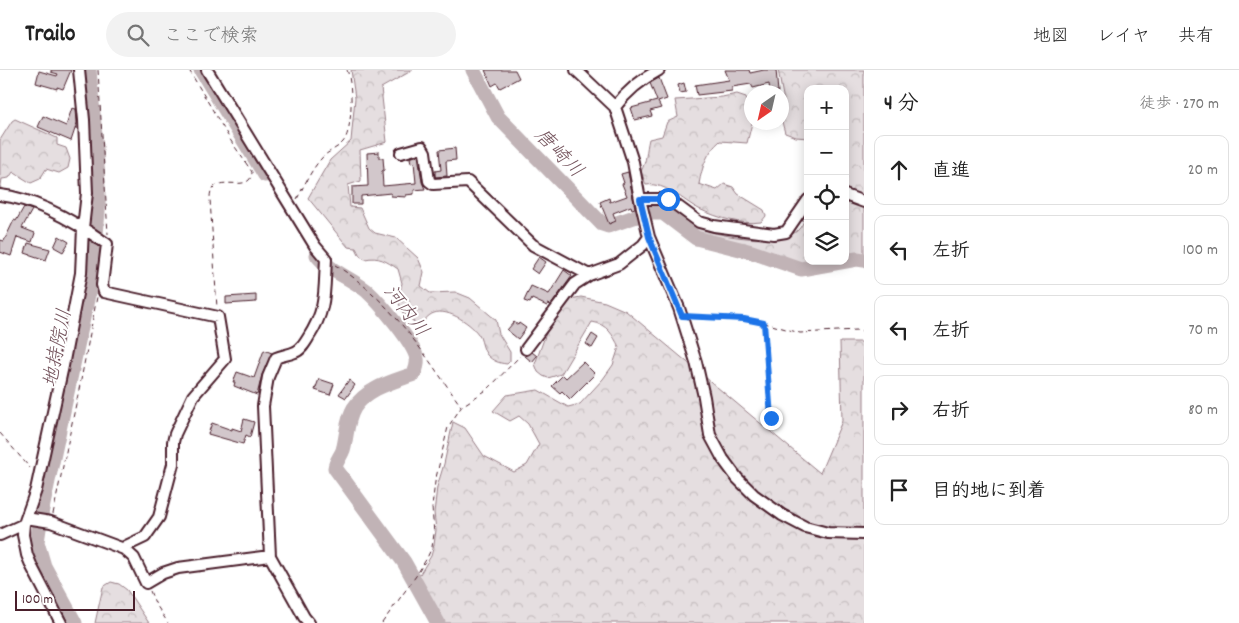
<!DOCTYPE html>
<html lang="ja">
<head>
<meta charset="utf-8">
<style>
  body { margin:0; font-family:Dekko,"Klee One",sans-serif; background:#f2f2f2; color:#222 }
  .controls { position:absolute; right:15px; top:15px; display:grid; overflow:hidden; border-radius:10px; box-shadow:0 2px 12px #0003 }
  .controls button { width:45px; height:45px; display:grid; place-items:center; padding:0; border:0; border-bottom:1px solid #e0e0e0; background:#fff; color:#222; font:25px sans-serif }
  .compass { position:absolute; left:744px; top:15px; width:45px; height:45px; border-radius:50%; background:#fff; box-shadow:0 2px 12px #0003; rotate:214deg }
  .scale { position:absolute; left:15px; bottom:12px; width:120px; box-sizing:border-box; padding-left:5px; border:2px solid #4a1f2b; border-top:0; font-size:14px; line-height:18px; white-space:nowrap; color:#4a1f2b; -webkit-text-stroke:4px #fff; paint-order:stroke }
  .stop { position:absolute; width:15px; height:15px; margin:-11px; border:4px solid #1a73e8; border-radius:50%; background:#fff }
  .stop.end { background:#1a73e8; border-color:#fff; box-shadow:0 1px 5px #0008 }
  .list { margin:0; padding:0; list-style:none }
  h2 { display:flex; justify-content:space-between; align-items:center; height:65px; margin:0; padding:0 20px; font-size:21px }
  h2 small { font-size:16px; font-weight:400; color:#767676 }
  .list li { display:grid; grid-template-columns:32px 1fr auto; gap:15px; align-items:center; box-sizing:border-box; height:70px; margin:0 10px 10px; padding:0 10px; border:1px solid #e0e0e0; border-radius:10px }
  .list b { display:block; font-size:19px; white-space:nowrap }
  .list em { font-size:16px; font-style:normal; color:#767676 }
  .icon { flex:none; width:28px; height:28px; fill:none; stroke:currentColor; stroke-width:2; stroke-linecap:round; stroke-linejoin:round }
  .map { position:relative; flex:none; width:864px; height:553px; overflow:hidden }
  header { display:flex; align-items:center; gap:30px; box-sizing:border-box; height:70px; padding:0 25px; background:#fff; border-bottom:1px solid #e0e0e0 }
  header strong { font-size:24px }
  nav { display:flex; gap:28px; margin-inline-start:auto; font-size:18px }
  .search { width:350px; height:45px; background:#f2f2f2; display:flex; align-items:center; gap:12px; box-sizing:border-box; padding:0 18px; border-radius:28px; color:#767676; font-size:19px }
  main { display:flex }
  aside { flex:1; background:#fff }
  .map>svg:first-child { display:block }
</style>
</head>
<body>
<header>
<strong>Trailo</strong>
<div class="search"><svg class="icon" aria-label="search" viewBox="0 0 24 24"><circle cx="10" cy="10" r="6"/><path d="M15 15l6 6"/></svg>ここで検索</div>
<nav><a>地図</a><a>レイヤ</a><a>共有</a></nav>
</header>
<main>
<div class="map">
<svg width="864" height="553" viewBox="0 0 864 553">
  <defs>
    <pattern id="forest-crowns" width="20" height="18" patternUnits="userSpaceOnUse" patternTransform="scale(1.25)"><rect width="20" height="18" fill="#e5dee0"/><path d="M2 6a3 3 0 1 1 6 0M12 15a3 3 0 1 1 6 0" fill="none" stroke="#c6bec0"/></pattern>
  </defs>
  <rect width="100%" height="100%" fill="#fff"/>
  <filter id="ink" filterUnits="userSpaceOnUse"><feTurbulence type="fractalNoise" baseFrequency=".02" numOctaves="2"/><feDisplacementMap in="SourceGraphic" scale="10" xChannelSelector="R" yChannelSelector="G"/><feConvolveMatrix kernelMatrix="1 2 1 2 8 2 1 2 1" color-interpolation-filters="sRGB"/></filter>
  <g filter="url(#ink)">
    <path fill="url(#forest-crowns)" stroke="#987e86" d="M351 0H413L381 18 387 72 360 80 361 111 348 115 350 137 360 138 369 158 375 163 396 168 418 188 424 202 421 216 430 223 455 222 470 228 496 250 499 264 510 282V291L507 294C498 293 493 291 487 285 483 280 482 272 480 267 473 254 448 238 434 243 428 245 424 251 419 256L403 243 398 231 402 213 398 199C386 191 379 186 365 189L360 186 356 178 348 177 308 128 330 90 351 71 355 28Z
      M778 0H864V127L845 119V19H808V68L796 67 785 63 782 52 783 26Z
      M737 24 746 27 752 53 747 73 720 71C707 82 702 97 699 114L717 120 724 114 733 117 738 124 764 140 766 146 761 152C740 155 719 148 699 139 683 131 666 112 646 115L641 101C647 91 646 81 649 69L662 66 667 52 678 47 675 30 722 27Z
      M15 49 57 68V75L66 78 70 89 68 98 59 103 46 99 40 109 31 113 13 102 9 108 2 109 0 122V70L12 51Z
      M845 130 864 137V188L857 187 845 190Z
      M666 135H669C681 145 693 156 708 161 726 167 785 176 799 159 803 155 805 147 808 142V191H837L811 197H799L754 181 700 167 664 141 663 136Z
      M581 227 605 232 626 241 820 403 842 351 840 272H864V553H430L417 509 431 486 434 475 436 460 434 443 437 417 444 394 453 352 465 358 484 386 514 402 527 395 539 374 528 354 519 346 510 351 493 341 507 325 538 320 568 337 580 334 603 309 613 295 619 277C613 265 607 254 592 252L561 304 548 308 543 306 538 302 535 294 549 255 570 229Z
      M111 512 119 514 127 520 149 553H95L103 517Z"/>
    <g fill="none" stroke-linecap="round" stroke-linejoin="round">
      <path stroke="#c1b3b6" stroke-width="15" d="M201 0 265 105
        M473 0 498 47 602 154 608 156 640 145
        M646 143H663L696 168 752 182 801 199 857 189 864 190
        M317 185C329 201 351 208 367 221 380 233 414 273 417 289 418 295 416 299 414 304 392 312 367 318 354 338 346 351 347 367 343 380 341 386 336 391 335 398L404 492 438 553
        M75 553 44 496 37 472 42 439 88 225C93 197 96 169 98 141 99 95 93 46 89 0"/>
    </g>
    <path fill="#d2c7cb" stroke="#4a1f2b" d="M51 0H71L63 19 57 17V19L36 13 39 1 57 6 58 4 51 2Z
      M485 0H515L519 8 500 18 497 13 492 16Z
      M725 0H749L750 3 764 0H776L778 22H770L769 14 753 18 751 14 732 17V21L697 25 695 15 729 10Z
      M659 8 667 29 658 32 661 38 650 41 652 46 635 50 631 38 657 31 650 13Z
      M684 13 686 22 680 23 678 15Z
      M72 38 76 39 77 53 71 71 38 57 43 46 66 56Z
      M455 78 456 90 446 91 447 106 435 107V101L441 100 439 80Z
      M379 82V88H383L384 100 382 101 383 116 416 113 414 92 411 93 410 88 418 85 422 112 425 119 414 120V124L406 125V127L391 126V123L361 126V134H352V117L368 116 367 83Z
      M628 102 635 138 632 139 631 136 613 143 616 151 609 154 600 132 609 128 610 132 627 126 622 114 624 113 621 104Z
      M24 137 32 140 22 158 35 163 32 172 17 167 11 186 0 182V170L4 171 14 150 16 151Z
      M59 166 69 172 63 182 54 177Z
      M28 173 50 179 46 190 25 183Z
      M539 187 546 192 538 204 531 199Z
      M564 200 572 206 551 235 548 234 547 236 532 229 530 233 524 231 531 216 549 224Z
      M256 225V232L226 234V227Z
      M514 252 518 255 519 253 526 258 518 269 507 260Z
      M592 264 598 268 592 278 586 274Z
      M264 280 272 283 262 305 257 325 234 316 235 312H233L237 302 254 308Z
      M532 282 537 286 532 292 525 286Z
      M583 292 595 304 570 329 562 321 560 323 552 316 563 305 566 308Z
      M319 309 334 314 330 325 315 320Z
      M349 310 355 315 346 328 339 324Z
      M244 349 254 352 250 367 246 365 243 374 208 364 212 353 232 360V358L241 361Z"/>
    <g fill="none" stroke-linecap="round" stroke-linejoin="round">
      <defs>
        <path id="minor" d="M207 0 315 176 326 189C324 222 327 239 308 268 305 273 301 280 295 282 289 285 282 285 276 288L268 307 263 336 270 486 304 547 309 553
          M576 0 615 37 633 92 640 129 649 167 679 238 696 292 704 327 710 365 723 389 737 408 754 425 782 445 805 457 828 463 864 464
          M615 37C627 21 640 10 659 0
          M401 83 422 77 425 82 429 111 433 114 468 112 533 175 589 205
          M0 125C37 129 77 153 107 174L102 215 104 222 218 247 225 289 193 326 175 364 173 372V394L159 447 145 467 126 476 124 479
          M845 125 864 132
          M640 129H668L699 152 714 156 774 164 786 162 808 130
          M526 279 575 214 589 205 619 194 643 175 649 167
          M26 448 51 452 124 479 134 488 146 513 163 503 178 498 270 486
          M0 465 24 454
          M61 553 32 497 27 485 23 465 24 454 36 420 63 296 81 203 83 158 87 123 84 50 79 0"/>
      </defs>
      <use href="#minor" stroke="#4a1f2b" stroke-width="14"/>
      <path stroke="#4a1f2b" stroke-width="1" stroke-dasharray="5 4" stroke-linecap="butt" d="M98 0 108 164
        M189 0 231 71 252 102C251 123 222 106 213 118 210 121 210 126 210 129L217 238
        M297 129C304 116 311 100 321 89 326 82 337 79 343 72 353 61 353 14 347 0
        M335 195C390 228 424 284 461 336
        M692 247 754 250 800 263 857 260 864 261
        M764 254 771 348
        M0 363 30 398
        M53 444 81 310 97 227
        M150 521 155 533 168 553
        M382 553 416 506 427 488 432 477 434 464 432 437 435 412 448 357 462 336 488 319 520 286"/>
      <use href="#minor" stroke="#fff" stroke-width="10"/>
    </g>
  </g>
  <g fill="none" stroke-linecap="round" stroke-linejoin="round" filter="url(#ink)">
    <path stroke="#1a73e8" stroke-width="6" d="M668 129H640L649 167 682 246 744 249 764 253 771 348"/>
  </g>
  <g text-anchor="middle" stroke-width="4" stroke-linejoin="round" paint-order="stroke">
    <g font-size="20" font-style="italic" fill="#74535c" stroke="#fff">
      <text transform="translate(560 82) rotate(46)" y="7">唐崎川</text>
      <text transform="translate(407 240) rotate(52)" y="7">河内川</text>
      <text transform="translate(56 278) rotate(-79)" y="7">地持院川</text>
    </g>
  </g>
</svg>
<div class="controls">
<button>+</button>
<button>−</button>
<button><svg class="icon" aria-label="locate" viewBox="0 0 24 24"><circle cx="12" cy="12" r="6"/><path d="M12 2v4M12 18v4M2 12h4M18 12h4"/></svg></button>
<button><svg class="icon" aria-label="layers" viewBox="0 0 24 24"><path d="M12 4l9 5-9 5-9-5zM3 14l9 5 9-5"/></svg></button>
</div>
<svg class="compass" viewBox="-18 -18 36 36"><path d="M0-13l5 13h-10z" fill="#e53935"/><path d="M0 13l5-13h-10z" fill="#767676"/></svg>
<div class="scale">100 m</div>
<div class="stop" style="left:668px;top:129px"></div>
<div class="stop end" style="left:771px;top:348px"></div>
</div>
<aside>
<h2>4 分<small>徒歩 · 270 m</small></h2>
<ul class="list">
<li><svg class="icon" aria-label="ahead" viewBox="0 0 24 24"><path d="M12 20V5M6 11l6-6 6 6"/></svg><div><b>直進</b></div><em>20 m</em></li>
<li><svg class="icon" aria-label="left" viewBox="0 0 24 24"><path d="M17 20v-9H6M10 6l-5 5 5 5"/></svg><div><b>左折</b></div><em>100 m</em></li>
<li><svg class="icon" aria-label="left" viewBox="0 0 24 24"><path d="M17 20v-9H6M10 6l-5 5 5 5"/></svg><div><b>左折</b></div><em>70 m</em></li>
<li><svg class="icon" aria-label="right" viewBox="0 0 24 24"><path d="M7 20v-9h11M14 6l5 5-5 5"/></svg><div><b>右折</b></div><em>80 m</em></li>
<li><svg class="icon" aria-label="arrive" viewBox="0 0 24 24"><path d="M6 21V4h12l-3 4 3 4H6"/></svg><div><b>目的地に到着</b></div></li>
</ul>
</aside>
</main>
</body>
</html>
